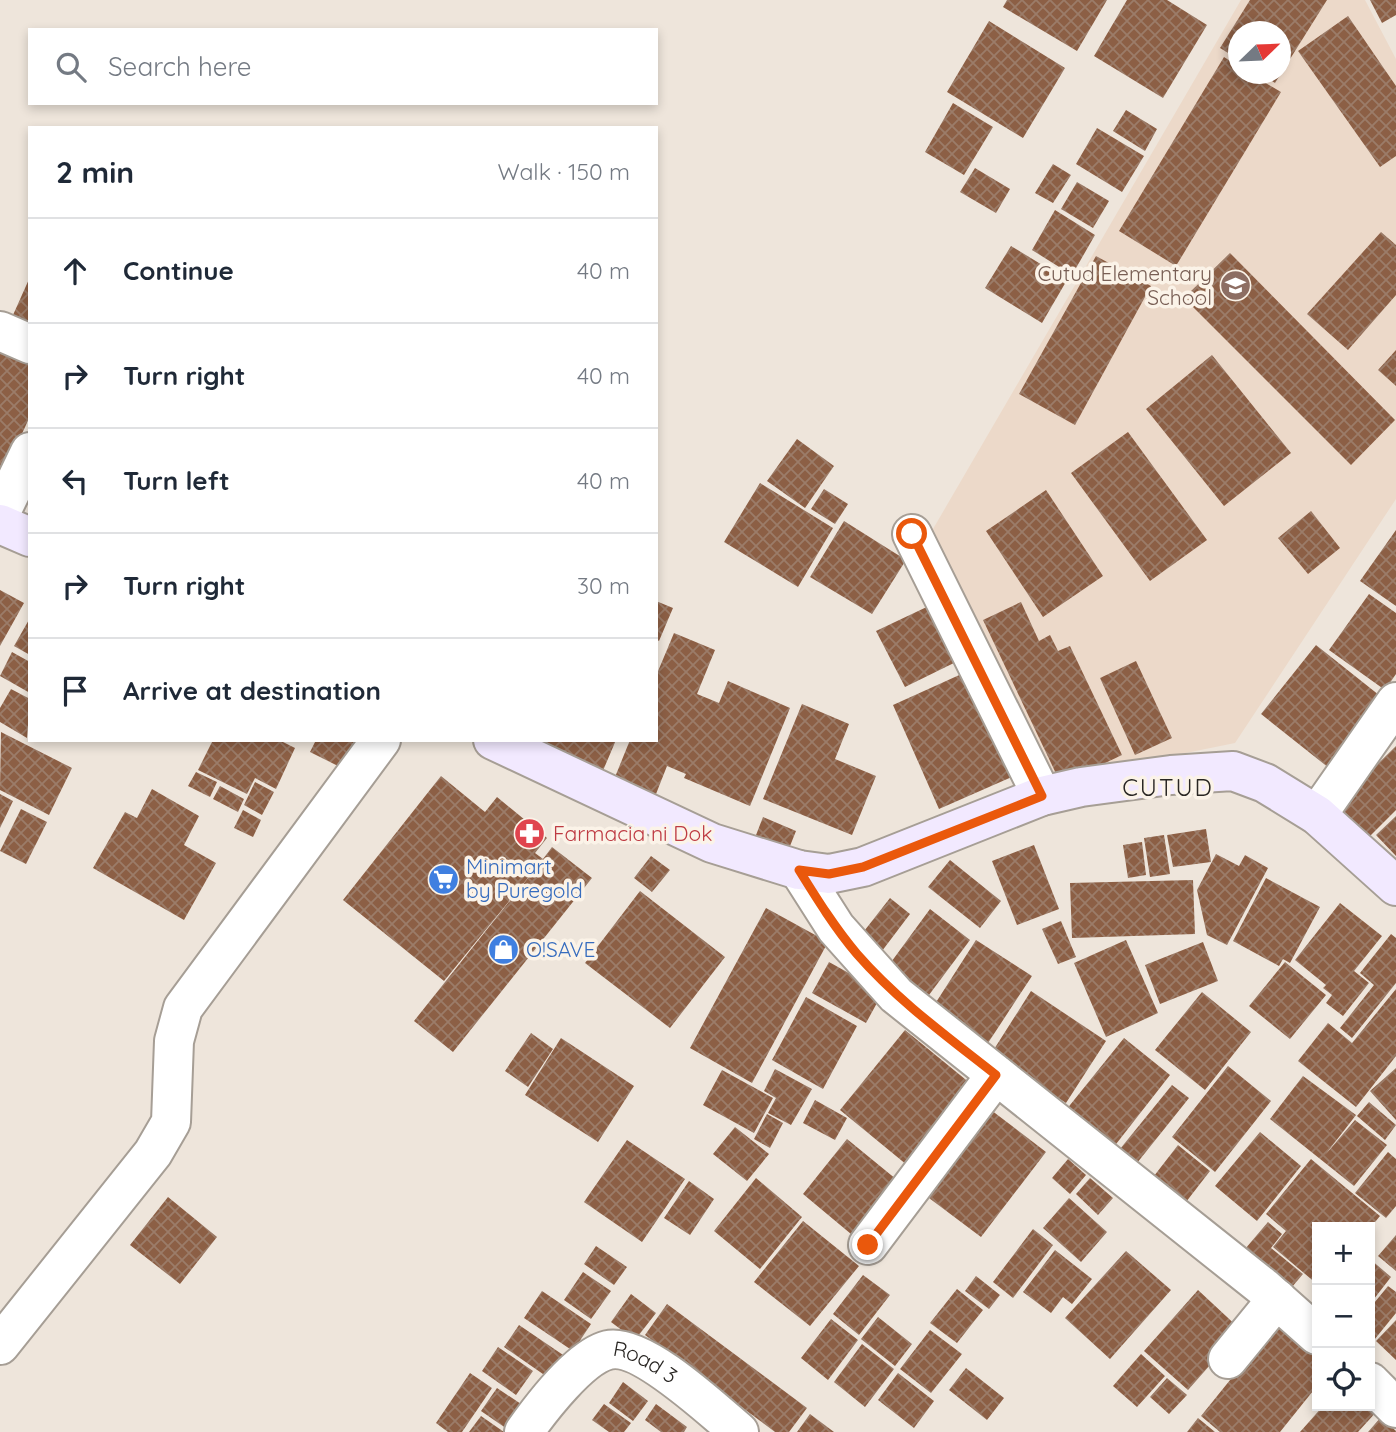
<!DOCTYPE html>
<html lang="en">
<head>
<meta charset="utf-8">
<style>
  body { margin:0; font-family:Quicksand,sans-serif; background:#f6f6f7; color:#1f2937 }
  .controls { position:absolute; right:21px; bottom:21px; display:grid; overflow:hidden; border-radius:0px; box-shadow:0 4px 10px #0003 }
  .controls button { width:63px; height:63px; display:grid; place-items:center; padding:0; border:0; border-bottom:2px solid #e0e1e3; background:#fff; color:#1f2937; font:35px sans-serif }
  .compass { position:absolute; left:1228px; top:21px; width:63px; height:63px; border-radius:50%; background:#fff; box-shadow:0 4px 10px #0003; rotate:67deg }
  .stop { position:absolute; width:21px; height:21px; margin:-16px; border:5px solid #ea580c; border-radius:50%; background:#fff }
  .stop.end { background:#ea580c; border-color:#fff; box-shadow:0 2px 7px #0008 }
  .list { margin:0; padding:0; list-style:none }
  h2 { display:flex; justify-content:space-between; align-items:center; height:91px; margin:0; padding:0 28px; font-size:30px }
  h2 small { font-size:23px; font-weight:400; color:#747a83 }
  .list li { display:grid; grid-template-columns:46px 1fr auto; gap:21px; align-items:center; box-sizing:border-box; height:105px; padding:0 28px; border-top:2px solid #e0e1e3 }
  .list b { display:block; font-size:26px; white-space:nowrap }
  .list em { font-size:23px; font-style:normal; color:#747a83 }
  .icon { flex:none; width:38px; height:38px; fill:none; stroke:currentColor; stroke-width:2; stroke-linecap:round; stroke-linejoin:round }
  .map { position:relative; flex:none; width:1396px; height:1432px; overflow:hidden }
  .search { position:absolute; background:#fff; box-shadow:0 4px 10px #0003; left:28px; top:28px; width:630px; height:77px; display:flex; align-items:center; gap:18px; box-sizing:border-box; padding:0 24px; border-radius:0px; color:#747a83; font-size:26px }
  .panel { position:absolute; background:#fff; box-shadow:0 4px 10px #0003; left:28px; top:126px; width:630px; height:616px; border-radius:0px }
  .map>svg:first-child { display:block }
</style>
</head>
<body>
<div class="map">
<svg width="1396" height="1432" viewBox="0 0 1396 1432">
  <defs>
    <pattern id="building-cross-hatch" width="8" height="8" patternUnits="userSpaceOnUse" patternTransform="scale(1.75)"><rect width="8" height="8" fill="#8c5f45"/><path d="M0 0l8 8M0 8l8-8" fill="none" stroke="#9b7c69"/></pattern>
  </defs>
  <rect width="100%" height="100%" fill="#eee5db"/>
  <path fill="#ecd9c9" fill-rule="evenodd" d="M1241 0H1365L1396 59V499L1235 743 1043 782 933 529ZM1238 32H1280V74H1238Z"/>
  <path fill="url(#building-cross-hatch)" d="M1007 0H1107L1077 51 1003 7Z
    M1127 0H1167L1207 25 1163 98 1094 56Z
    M1250 0H1327L1275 83 1261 74H1280V32H1238V59L1220 48Z
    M1370 0H1396V15L1382 23Z
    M1348 16 1396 86V156L1380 167 1298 51Z
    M989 21 1065 68 1023 138 947 92Z
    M1224 57 1238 66V74H1250L1281 92 1176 266 1119 231Z
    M953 103 993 127 964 175 925 152Z
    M1126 110 1157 129 1145 151 1113 131Z
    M1097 128 1144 156 1122 192 1076 164Z
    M1053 164 1071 175 1053 203 1035 193Z
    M975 168 1010 189 996 213 960 192Z
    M1077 182 1109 201 1093 228 1061 209Z
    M1055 210 1095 235 1072 275 1032 250Z
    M1381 232 1396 245V295L1348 350 1307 314Z
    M1011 246 1067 280 1042 323 985 288Z
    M1230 253 1395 420 1351 465 1184 298Z
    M1096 256 1151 286 1075 425 1019 394Z
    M30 277V323L13 315Z
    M0 348 30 361V416L4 474 0 472Z
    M1396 350V386L1378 370Z
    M1212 355 1291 453 1224 506 1146 409Z
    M1128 432 1207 540 1150 581 1071 473Z
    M797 439 834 466 805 508 767 481Z
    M760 483 833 528 798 587 724 542Z
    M824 489 848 504 835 524 811 509Z
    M1046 490 1103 576 1043 617 986 531Z
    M1311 511 1340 548 1308 574 1278 538Z
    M844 521 906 560 872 614 810 577Z
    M1396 530V606L1360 581Z
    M0 590 24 603 0 646Z
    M1369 594 1396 613V674L1385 690 1329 650Z
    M656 601 673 608 659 641 656 639Z
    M1021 602 1039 641 1050 635 1058 651 1070 646 1122 755 1061 784 983 620Z
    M933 604 960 660 905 687 876 631Z
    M30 618V655L14 646Z
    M674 633 715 650 697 694 719 703 728 681 790 708 750 806 684 778 686 774 667 766 656 794 615 777 630 740H656V676Z
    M1316 645 1389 703 1334 772 1261 714Z
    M12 652 30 662V693L0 676Z
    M1136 661 1172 738 1135 755 1100 678Z
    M977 667 1023 772 939 809 893 705Z
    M11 689 30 699 27 738 0 722V708Z
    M802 704 849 724 835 759 876 776 852 835 763 799Z
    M1 732 72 768 49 815 0 790Z
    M213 740H279L295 748 276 789 255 778 247 794 198 770Z
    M316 740H360L346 770 310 752Z
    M543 740H616L602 773 540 747Z
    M1396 746V810L1368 838 1336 805Z
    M196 772 217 782 210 797 188 786Z
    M441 776 485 812 497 797 547 838 535 853 543 859 552 847 592 878 453 1052 414 1021 540 863 444 981 343 900Z
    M255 782 274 792 262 815 244 805Z
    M220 786 244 799 238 812 213 799Z
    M152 789 199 816 184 845 216 863 184 920 93 868 125 812 137 818Z
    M0 794 13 801 0 828Z
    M21 809 47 822 26 864 0 851Z
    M243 810 261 820 253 837 234 828Z
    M1396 816V856L1376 835Z
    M763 817 796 831 784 861 751 848Z
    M1206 829 1211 862 1173 867 1167 835Z
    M1164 835 1170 874 1150 877 1144 838Z
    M1142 842 1146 875 1128 878 1123 845Z
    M1034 845 1059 909 1017 925 992 861Z
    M1216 854 1239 866 1245 855 1268 868 1227 945 1207 935 1197 890Z
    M651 856 670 870 652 892 634 878Z
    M950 860 1001 901 980 928 928 887Z
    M1266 878 1320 907 1290 963 1283 959 1279 966 1233 941Z
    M1193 880 1195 934 1072 938 1070 883Z
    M640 891 725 957 670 1028 585 963Z
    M890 898 910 914 882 951 861 935Z
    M1340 903 1382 936 1354 971 1369 983 1343 1016 1326 1003 1332 995 1323 988 1326 985 1295 960Z
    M766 908 828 942 752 1083 690 1048Z
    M930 909 970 940 929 995 889 965Z
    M1061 921 1076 957 1058 964 1042 929Z
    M1391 934 1396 938V983L1352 1038 1340 1028 1374 985 1360 973Z
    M976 940 1032 976 988 1043 933 1007Z
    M1126 940 1158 1013 1106 1037 1074 963Z
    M1203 942 1218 981 1160 1004 1145 965Z
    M829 962 883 992 866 1023 812 993Z
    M1285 962 1326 995 1290 1039 1249 1006Z
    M1396 989V1056L1356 1107 1298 1061 1328 1023 1352 1043Z
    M1031 991 1106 1041 1066 1103 991 1054Z
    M1202 992 1251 1032 1205 1090 1155 1050Z
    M806 997 857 1026 823 1089 772 1060Z
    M905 1030 971 1084 907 1165 840 1110Z
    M531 1033 553 1049 528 1087 505 1071Z
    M561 1038 634 1086 598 1142 525 1095Z
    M1124 1038 1170 1075 1113 1148 1066 1110Z
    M1228 1066 1271 1101 1215 1172 1172 1137Z
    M1396 1068V1120L1370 1091Z
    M775 1069 812 1089 791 1125 768 1113 776 1098 764 1091Z
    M722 1070 773 1098 754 1133 703 1105Z
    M1303 1076 1356 1115 1325 1155 1355 1120 1387 1145 1354 1186 1270 1119Z
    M1172 1085 1189 1098 1137 1163 1120 1149Z
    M815 1100 847 1118 835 1140 803 1123Z
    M1369 1102 1396 1125 1385 1140 1357 1116Z
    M991 1110 1046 1152 981 1237 925 1195Z
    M767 1114 783 1123 770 1148 754 1139Z
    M735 1127 769 1154 747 1181 713 1154Z
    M1260 1132 1301 1166 1257 1221 1215 1186Z
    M847 1139 902 1184 857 1239 803 1194Z
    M627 1140 685 1179 642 1242 584 1202Z
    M1178 1145 1210 1171 1186 1202 1154 1176Z
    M1388 1152 1396 1159V1206L1386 1218 1355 1193Z
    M1068 1159 1086 1175 1070 1194 1052 1178Z
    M1311 1159 1380 1216 1371 1227H1317V1284L1273 1247 1286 1231 1266 1214Z
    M756 1178 802 1217 760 1269 714 1231Z
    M1090 1178 1113 1198 1098 1215 1076 1194Z
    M689 1181 714 1199 690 1235 664 1218Z
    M168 1197 217 1237 180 1284 130 1245Z
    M1069 1198 1107 1232 1081 1262 1043 1228Z
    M803 1221 859 1266 810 1326 754 1282Z
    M1268 1222 1282 1234 1271 1248 1303 1274 1292 1287 1245 1249Z
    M1033 1229 1053 1245 1013 1298 993 1282Z
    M1396 1235V1271L1378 1256Z
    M596 1246 627 1267 614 1285 584 1264Z
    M1055 1250 1092 1279 1072 1304 1063 1297 1051 1313 1023 1292Z
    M1126 1251 1171 1290 1110 1359 1065 1318Z
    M1370 1259 1391 1277 1370 1304Z
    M583 1272 611 1291 591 1319 564 1300Z
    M863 1275 890 1295 859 1335 833 1314Z
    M976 1276 1000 1295 989 1309 965 1291Z
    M1388 1286 1396 1292V1313L1370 1345V1308Z
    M957 1289 983 1310 957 1343 930 1323Z
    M1198 1290 1241 1330 1188 1390 1144 1351Z
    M542 1291 591 1324 573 1351 524 1318Z
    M631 1294 656 1313 635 1340 611 1322Z
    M667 1304 807 1408 789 1432H775L645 1335Z
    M878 1317 912 1344 895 1366 861 1339Z
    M831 1319 858 1340 828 1380 801 1358Z
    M1396 1320V1360L1376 1341Z
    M1276 1323 1317 1356V1386L1280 1432H1220L1201 1416Z
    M519 1325 569 1359 553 1381 504 1347Z
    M930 1330 962 1354 931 1393 900 1369Z
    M862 1344 894 1369 865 1407 834 1382Z
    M498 1347 533 1371 516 1395 482 1371Z
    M1141 1354 1165 1376 1137 1407 1113 1386Z
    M966 1368 1004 1398 987 1420 949 1390Z
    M470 1373 492 1388 462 1432H448L436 1423Z
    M898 1373 934 1401 914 1428 878 1400Z
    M1167 1378 1187 1395 1169 1414 1150 1397Z
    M623 1382 648 1401 633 1421 609 1403Z
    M497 1388 527 1408 510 1431 481 1411Z
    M604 1404 631 1423 624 1432H609L592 1420Z
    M656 1404 687 1427 684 1432H661L645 1420Z
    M1323 1406H1370L1378 1410 1358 1432H1300Z
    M810 1414 834 1432H797Z
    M481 1416 504 1432H469Z
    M1381 1417 1396 1431V1432H1368Z
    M1198 1418 1215 1432H1187Z"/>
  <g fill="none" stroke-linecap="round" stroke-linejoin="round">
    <defs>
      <g id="street">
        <path d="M0 331 30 344"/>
        <path d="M0 514 30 452"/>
        <path d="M912 534 1042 796"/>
        <path d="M1317 815 1396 702"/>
        <path d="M799 870 836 928 896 995 1263 1287 1317 1335"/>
        <path d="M868 1245 996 1075"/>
        <path d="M0 1345 153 1153 171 1122 174 1041 183 1008 381 740"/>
        <path d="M1228 1359 1277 1299"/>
        <path d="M1370 1382 1396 1408"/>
        <path id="s1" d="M524 1432C541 1408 580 1357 608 1350 641 1342 713 1410 739 1432"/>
      </g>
      <path id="secondary" d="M0 524 30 537
        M493 740 712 843 799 870 829 874 863 867 1042 796 1081 787 1171 775 1233 771 1265 783 1317 815 1396 886"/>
    </defs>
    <use href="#street" stroke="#a69e95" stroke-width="42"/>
    <use href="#secondary" stroke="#a69e95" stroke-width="42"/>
    <use href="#street" stroke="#fff" stroke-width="38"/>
    <use href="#secondary" stroke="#f2e9ff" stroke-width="38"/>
  </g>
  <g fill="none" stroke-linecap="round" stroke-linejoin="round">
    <path stroke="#ea580c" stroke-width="9" d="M868 1245 996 1075C948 1037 898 1001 857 954 835 928 817 899 799 870L829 874 863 867 1042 796 912 534"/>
  </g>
  <defs>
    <symbol id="school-disc" viewBox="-11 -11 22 22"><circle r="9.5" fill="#8d6e63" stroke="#fbf3e8"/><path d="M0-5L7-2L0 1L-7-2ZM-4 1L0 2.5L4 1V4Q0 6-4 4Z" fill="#fff"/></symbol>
    <symbol id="pharmacy-disc" viewBox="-11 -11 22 22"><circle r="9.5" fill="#e0444e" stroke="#fbf3e8"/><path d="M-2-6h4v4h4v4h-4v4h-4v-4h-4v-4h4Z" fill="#fff"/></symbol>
    <symbol id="supermarket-disc" viewBox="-11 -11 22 22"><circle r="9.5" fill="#3f7fe0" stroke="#fbf3e8"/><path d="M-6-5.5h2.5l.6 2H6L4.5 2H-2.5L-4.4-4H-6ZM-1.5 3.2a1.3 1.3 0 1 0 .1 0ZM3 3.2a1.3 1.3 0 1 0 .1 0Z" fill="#fff"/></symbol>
    <symbol id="shop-disc" viewBox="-11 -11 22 22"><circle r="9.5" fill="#3f7fe0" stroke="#fbf3e8"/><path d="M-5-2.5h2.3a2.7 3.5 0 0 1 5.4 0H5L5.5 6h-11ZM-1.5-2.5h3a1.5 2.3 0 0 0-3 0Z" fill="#fff"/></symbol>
  </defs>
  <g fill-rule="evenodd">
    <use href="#school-disc" x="1218" y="268" width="35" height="35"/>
    <use href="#pharmacy-disc" x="512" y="816" width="35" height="35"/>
    <use href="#supermarket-disc" x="426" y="862" width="35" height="35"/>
    <use href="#shop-disc" x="486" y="932" width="35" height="35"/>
  </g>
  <g text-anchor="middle" stroke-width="7" stroke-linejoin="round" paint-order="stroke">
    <g font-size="21" fill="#785e54" stroke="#fbf3e8" text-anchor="end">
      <text x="1212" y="281">Cutud Elementary<tspan x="1212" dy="24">School</tspan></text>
    </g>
    <g font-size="21" fill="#be3a42" stroke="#fbf3e8" text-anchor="start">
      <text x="553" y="841">Farmacia ni Dok</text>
    </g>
    <g font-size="21" fill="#366cbe" stroke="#fbf3e8" text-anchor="start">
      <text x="466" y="874">Minimart<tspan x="466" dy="24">by Puregold</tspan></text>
      <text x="526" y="957">O!SAVE</text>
    </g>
    <g font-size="21" fill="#292623" stroke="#fbf3e8">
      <text dy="7" stroke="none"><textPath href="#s1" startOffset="159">Road 3</textPath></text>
    </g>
    <g font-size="24" letter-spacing="2" fill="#292623" stroke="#fbf3e8">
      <text x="1168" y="796">CUTUD</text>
    </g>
  </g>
</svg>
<div class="controls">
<button>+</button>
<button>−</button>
<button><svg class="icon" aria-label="locate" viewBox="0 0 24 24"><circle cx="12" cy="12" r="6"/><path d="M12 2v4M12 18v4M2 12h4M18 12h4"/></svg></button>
</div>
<svg class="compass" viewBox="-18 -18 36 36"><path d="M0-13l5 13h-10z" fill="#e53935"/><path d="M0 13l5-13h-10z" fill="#747a83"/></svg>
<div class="stop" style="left:912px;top:534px"></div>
<div class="stop end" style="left:868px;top:1245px"></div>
<div class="search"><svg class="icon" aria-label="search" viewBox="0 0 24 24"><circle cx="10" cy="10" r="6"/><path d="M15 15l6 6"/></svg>Search here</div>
<section class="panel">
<h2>2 min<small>Walk · 150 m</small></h2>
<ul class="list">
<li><svg class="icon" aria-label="ahead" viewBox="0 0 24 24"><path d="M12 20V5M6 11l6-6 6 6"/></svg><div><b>Continue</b></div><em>40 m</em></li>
<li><svg class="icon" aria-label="right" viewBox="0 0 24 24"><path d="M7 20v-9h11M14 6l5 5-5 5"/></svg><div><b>Turn right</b></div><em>40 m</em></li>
<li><svg class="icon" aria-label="left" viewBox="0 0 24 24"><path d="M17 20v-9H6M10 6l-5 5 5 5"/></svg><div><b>Turn left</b></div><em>40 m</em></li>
<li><svg class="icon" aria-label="right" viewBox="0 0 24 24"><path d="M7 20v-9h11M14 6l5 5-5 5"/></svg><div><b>Turn right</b></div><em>30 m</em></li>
<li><svg class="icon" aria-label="arrive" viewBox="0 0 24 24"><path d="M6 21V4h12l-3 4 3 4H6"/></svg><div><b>Arrive at destination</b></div></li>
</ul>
</section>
</div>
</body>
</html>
